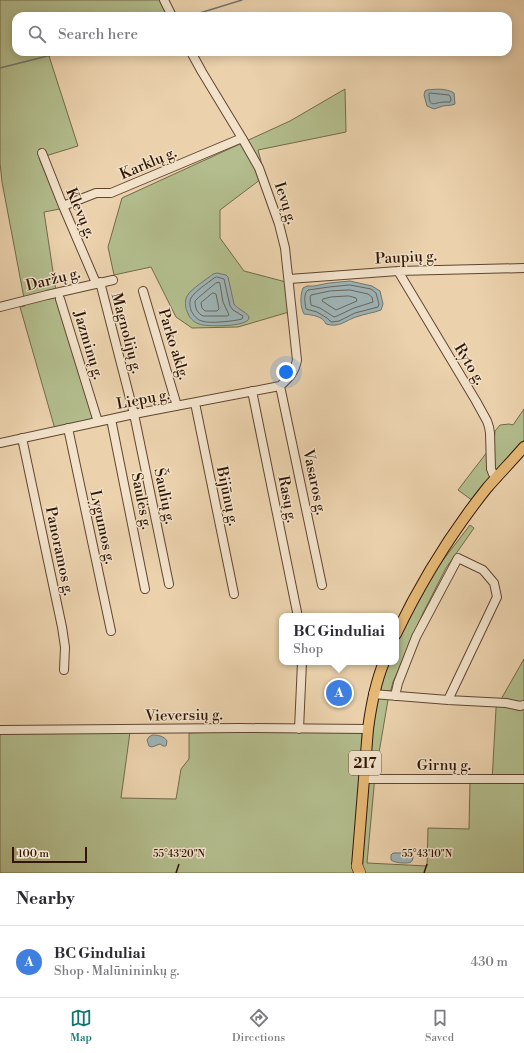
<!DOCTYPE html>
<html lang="en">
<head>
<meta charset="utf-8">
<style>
  body { margin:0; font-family:"Libre Bodoni",serif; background:#f2f2f3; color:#2b2b33 }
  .scale { position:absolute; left:12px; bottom:10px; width:75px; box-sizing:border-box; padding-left:4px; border:2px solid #311606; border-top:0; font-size:11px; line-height:14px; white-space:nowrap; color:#311606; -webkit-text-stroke:3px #f2e2ca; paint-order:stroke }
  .you { position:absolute; left:286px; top:372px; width:14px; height:14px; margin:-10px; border:3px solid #fff; border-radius:50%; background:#1a73e8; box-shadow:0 0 0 6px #1a73e833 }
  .badge { display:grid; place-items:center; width:26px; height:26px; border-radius:50%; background:#0f766e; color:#fff; font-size:13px; font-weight:700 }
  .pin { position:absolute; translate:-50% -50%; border:2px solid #fff; box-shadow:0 1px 4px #0006 }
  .popup { position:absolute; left:279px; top:613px; width:120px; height:52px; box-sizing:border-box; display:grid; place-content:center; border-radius:8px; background:#fff; filter:drop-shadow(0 1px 3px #0005); font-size:13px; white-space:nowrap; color:#7c7c81 }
  .popup b { font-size:15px; color:#2b2b33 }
  .popup::after { content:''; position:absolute; left:50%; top:100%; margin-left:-8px; border:8px solid transparent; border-top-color:#fff }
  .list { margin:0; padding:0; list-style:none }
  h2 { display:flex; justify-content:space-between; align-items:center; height:52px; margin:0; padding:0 16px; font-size:17px }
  h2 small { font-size:13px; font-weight:400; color:#7c7c81 }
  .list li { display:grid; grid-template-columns:26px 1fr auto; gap:12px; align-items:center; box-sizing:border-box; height:72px; padding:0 16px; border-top:1px solid #e1e1e2 }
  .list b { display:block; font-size:15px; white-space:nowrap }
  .list p { margin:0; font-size:13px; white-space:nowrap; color:#7c7c81 }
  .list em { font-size:13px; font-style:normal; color:#7c7c81 }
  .icon { flex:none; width:22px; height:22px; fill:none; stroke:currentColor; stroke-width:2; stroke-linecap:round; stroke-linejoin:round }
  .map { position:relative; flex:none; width:524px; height:873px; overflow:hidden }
  .search { position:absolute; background:#fff; box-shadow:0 2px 10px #0003; left:12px; right:12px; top:12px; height:44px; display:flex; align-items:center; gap:10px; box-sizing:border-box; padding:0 14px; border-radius:12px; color:#7c7c81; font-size:15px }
  .sheet { height:124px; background:#fff }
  nav { display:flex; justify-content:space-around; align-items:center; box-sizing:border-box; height:56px; border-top:1px solid #e1e1e2; background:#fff; font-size:11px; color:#7c7c81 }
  nav a { display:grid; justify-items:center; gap:2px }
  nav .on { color:#0f766e }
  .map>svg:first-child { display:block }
</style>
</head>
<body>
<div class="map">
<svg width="524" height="873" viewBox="0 0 524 873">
  <rect width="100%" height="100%" fill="#ebd2ad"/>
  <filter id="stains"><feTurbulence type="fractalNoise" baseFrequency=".005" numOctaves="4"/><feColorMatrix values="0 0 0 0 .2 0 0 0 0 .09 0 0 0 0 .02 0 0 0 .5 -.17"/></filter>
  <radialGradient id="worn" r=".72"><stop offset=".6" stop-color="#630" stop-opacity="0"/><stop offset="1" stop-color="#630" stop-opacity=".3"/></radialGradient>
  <path fill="#b3bd8d" stroke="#726a4a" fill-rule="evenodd" d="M0 0H161L168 16H16V52H63L49 56 78 146 39 158 60 209 44 212 56 291 24 298 2 182 0 163Z
    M345 89 346 132 258 150 265 176 220 210V238L244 271 286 282 289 312 238 327 192 328 176 317 151 267 114 275 108 247 122 198 290 121ZM191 292 232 300 235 307Z
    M57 295 93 420 55 429 20 307 25 306V302Z
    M524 409V440L487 484 473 501 458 490 494 443 495 431 500 425 509 424 513 425Z
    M470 525 474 528 446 568 423 613 393 682 388 700 375 776 367 863 427 866 428 828 469 829 470 781 492 782 496 708 524 659V873H362L361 870 372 718 377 692 389 662H396V646L401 634 430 577Z
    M248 731 363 733 365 735 353 873H0V733L130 732 121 798 176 799 181 769 189 759V733Z"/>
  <path fill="#9eb4b6" stroke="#727570" d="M427 90C436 89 446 88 454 93L455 104 452 105 443 106 434 109 427 106 424 95 425 91Z
    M217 273 226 275 228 277 234 304C237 309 249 313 249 318 248 327 206 327 199 324 193 322 189 317 187 311 185 307 185 300 187 296 192 288 206 280 213 274Z
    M350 281 372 286 380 291 383 304 381 310C373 313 364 314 356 317 344 321 340 328 326 324 323 316 312 315 304 314 300 306 300 296 303 288L307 286H314L329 283Z
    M152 735C158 735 164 736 167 741L166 746H163L160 744 152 747 149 746 147 740 149 737Z
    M393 853H410L413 856C413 858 413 860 411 862 407 864 395 863 391 860V855Z"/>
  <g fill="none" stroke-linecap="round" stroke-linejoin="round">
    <path stroke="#68655e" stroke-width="1" d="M430 93 449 95 450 96 451 100 450 102C447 102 445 102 443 102 433 103 430 108 429 95Z
      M217 277 224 279 230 306 233 310 243 316 242 319C235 321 209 324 202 321 197 320 193 315 191 310 190 307 189 302 191 298 195 291 208 283 214 278Z
      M216 283 219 282 220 284 223 302 229 315 227 316H203C197 313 195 308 195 301L198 298Z
      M350 285 371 289 376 293 379 304 378 307 355 313 339 321 332 322 330 321 327 318 317 312 306 309C305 303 303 294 308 290L329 287Z
      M350 290 368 294 372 297 373 302 354 308 337 316 334 317 320 308 311 305 310 297 311 295 330 291Z
      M213 293 216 294 219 309 217 311H205L202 308 201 303Z
      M349 296 356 298 357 301 336 310 322 301 323 299 331 297Z"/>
    <path stroke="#727570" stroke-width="1.5" d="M190 16 242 0
      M0 68 63 52"/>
    <defs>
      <path id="minor" d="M164 0 172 16
        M42 153 63 206 96 283
        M63 206 96 193H111L242 138
        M398 271 476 401 487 421 489 427 490 433 491 469 493 474 497 478
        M289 279 398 271 524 268
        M100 282 134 414 169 584
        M143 291 177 406
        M60 299 98 422
        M0 307 47 295 113 280
        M280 386 322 585
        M252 391 297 612
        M195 403 234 594
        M111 419 145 589
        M68 428 111 631
        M22 438 62 627 65 647 64 670
        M0 443 134 414 280 386C289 378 295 372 297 360L285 248 279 224 259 168 242 138 202 72 191 52
        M373 694 448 700 506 703 520 706 524 705
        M395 696 398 683 416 637 458 558 483 570 494 583 497 597 448 700
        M299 729 302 662
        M0 730 240 728 368 729
        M364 779H524"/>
      <path id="major" d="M396 634C421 582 451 533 487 488 499 474 512 461 524 447
        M357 866 368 729C371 706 375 684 384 662"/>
      <path id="highway" d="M357 866 360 873"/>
    </defs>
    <use href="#minor" stroke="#604530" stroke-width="10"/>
    <use href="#major" stroke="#311606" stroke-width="12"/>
    <use href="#highway" stroke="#311606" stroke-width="12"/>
    <use href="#minor" stroke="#f2e2ca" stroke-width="8"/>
    <use href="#major" stroke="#e6b976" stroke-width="10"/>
    <use href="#highway" stroke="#e6b976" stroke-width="11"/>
  </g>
  <path fill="none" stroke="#311606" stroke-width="1.5" d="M176 873 179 864M424 873 427 864"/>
  <g text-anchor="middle" stroke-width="3" stroke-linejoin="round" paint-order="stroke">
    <rect fill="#f2e2ca" stroke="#6b5341" stroke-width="1" x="349" y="751" width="32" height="24" rx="3"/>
    <g font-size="14" font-weight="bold" fill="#311606">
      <text x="365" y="768">217</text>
    </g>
    <g font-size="15" fill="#311606" stroke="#f2e2ca">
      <text transform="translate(148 163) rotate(-23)" y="5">Karklų g.</text>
      <text transform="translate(286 203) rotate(72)" y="5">Ievų g.</text>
      <text transform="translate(81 213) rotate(67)" y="5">Klevų g.</text>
      <text transform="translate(406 257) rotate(-3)" y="5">Paupių g.</text>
      <text transform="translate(53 279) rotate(-14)" y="5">Daržų g.</text>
      <text transform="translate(127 333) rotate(75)" y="5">Magnolijų g.</text>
      <text transform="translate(174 344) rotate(73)" y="5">Parko aklg.</text>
      <text transform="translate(89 345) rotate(73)" y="5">Jazminų g.</text>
      <text transform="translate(470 364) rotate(59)" y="5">Ryto g.</text>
      <text transform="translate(143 399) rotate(-11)" y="5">Liepų g.</text>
      <text transform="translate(315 482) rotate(78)" y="5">Vasaros g.</text>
      <text transform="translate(165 496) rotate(78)" y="5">Šaulių g.</text>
      <text transform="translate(228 496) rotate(78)" y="5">Bijūnų g.</text>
      <text transform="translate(288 499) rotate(79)" y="5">Rasų g.</text>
      <text transform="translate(142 501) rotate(79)" y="5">Saulės g.</text>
      <text transform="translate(103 527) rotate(78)" y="5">Lygumos g.</text>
      <text transform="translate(60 551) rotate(78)" y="5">Panoramos g.</text>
      <text transform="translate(184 715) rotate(-1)" y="5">Vieversių g.</text>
      <text x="444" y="770">Girnų g.</text>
    </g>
  </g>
  <g font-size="10" text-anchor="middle" fill="#311606" stroke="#f2e2ca" stroke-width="3" stroke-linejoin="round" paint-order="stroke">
    <text x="179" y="857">55°43'20"N</text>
    <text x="427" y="857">55°43'10"N</text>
  </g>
  <rect width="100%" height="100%" filter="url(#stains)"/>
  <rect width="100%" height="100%" fill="url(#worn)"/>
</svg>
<div class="scale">100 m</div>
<div class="you"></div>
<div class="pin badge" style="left:339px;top:693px;background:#3f7fe0">A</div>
<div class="popup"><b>BC Ginduliai</b>Shop</div>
<div class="search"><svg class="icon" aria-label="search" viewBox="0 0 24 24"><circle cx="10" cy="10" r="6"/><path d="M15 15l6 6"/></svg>Search here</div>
</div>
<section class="sheet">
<h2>Nearby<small></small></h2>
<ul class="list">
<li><span class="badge" style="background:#3f7fe0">A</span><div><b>BC Ginduliai</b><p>Shop · Malūnininkų g.</p></div><em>430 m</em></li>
</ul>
</section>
<nav>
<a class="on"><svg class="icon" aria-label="map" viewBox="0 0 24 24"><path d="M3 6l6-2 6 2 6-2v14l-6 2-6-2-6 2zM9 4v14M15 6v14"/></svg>Map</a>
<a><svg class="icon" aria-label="directions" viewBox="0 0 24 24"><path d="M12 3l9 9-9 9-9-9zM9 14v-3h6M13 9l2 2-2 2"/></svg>Directions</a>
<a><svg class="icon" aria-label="saved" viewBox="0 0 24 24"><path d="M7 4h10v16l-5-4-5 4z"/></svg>Saved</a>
</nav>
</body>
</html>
